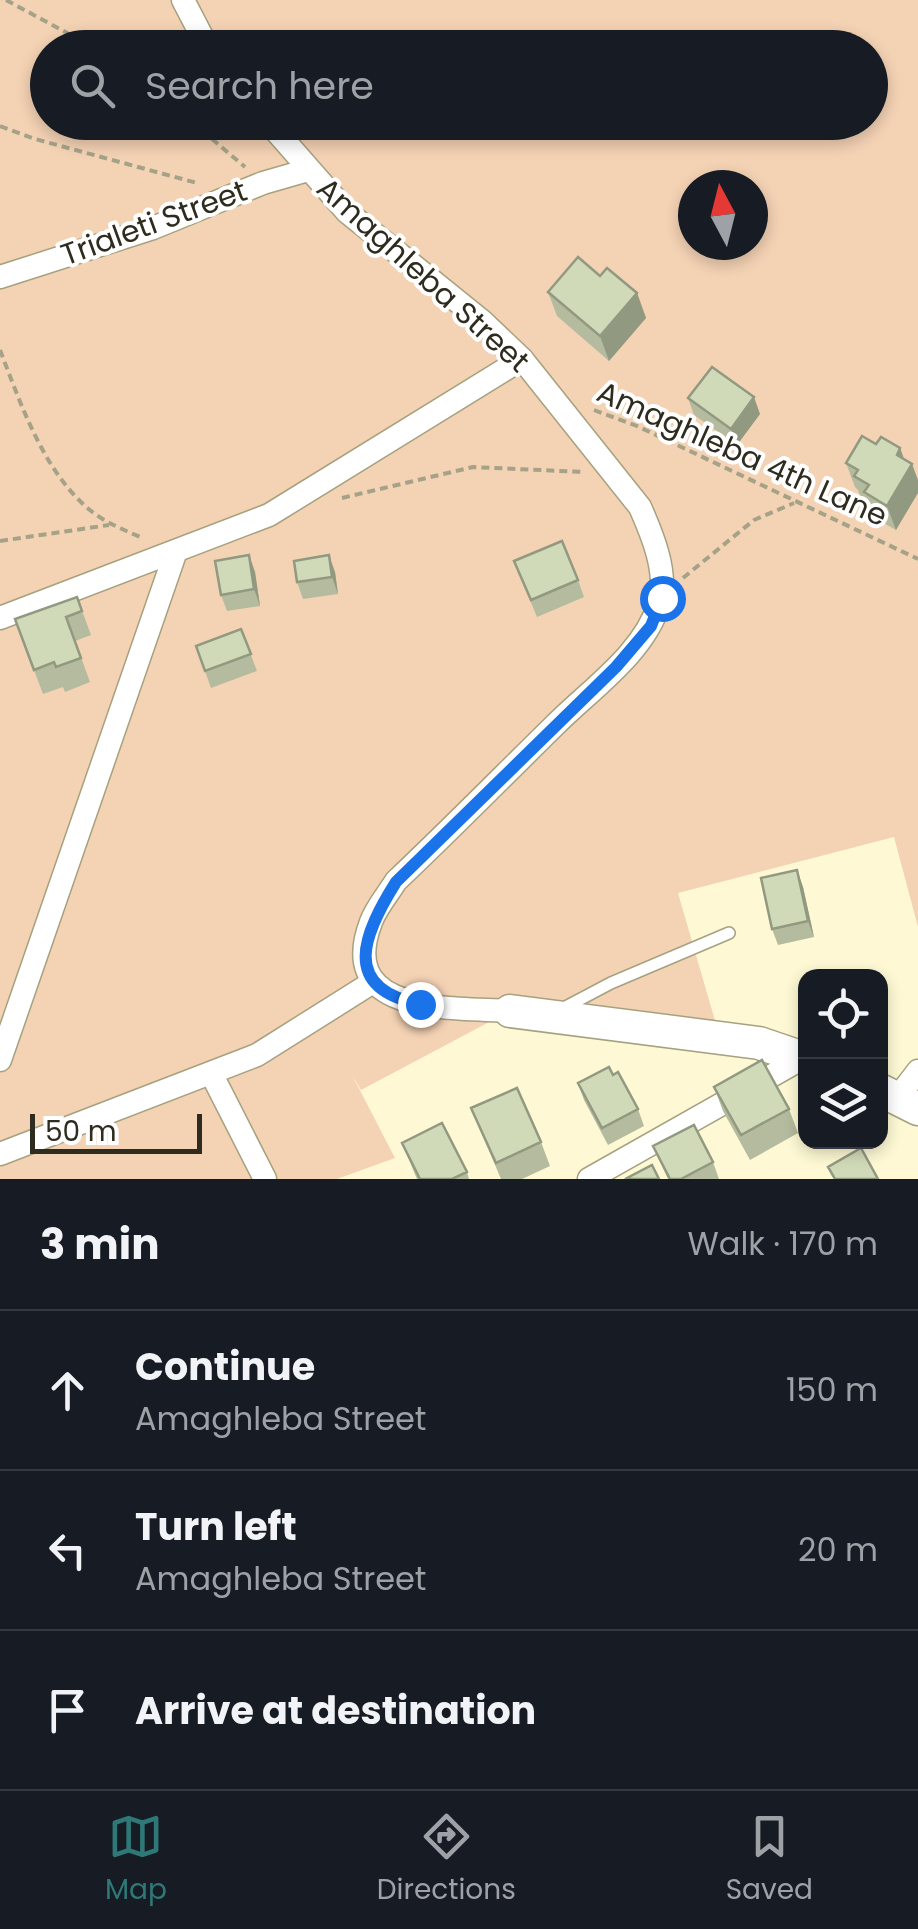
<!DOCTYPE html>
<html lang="en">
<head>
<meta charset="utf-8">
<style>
  body { margin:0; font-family:Poppins,sans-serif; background:#242831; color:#f1f3f6 }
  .controls { position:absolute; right:30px; bottom:30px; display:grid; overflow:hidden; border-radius:20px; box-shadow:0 5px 15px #0003 }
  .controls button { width:90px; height:90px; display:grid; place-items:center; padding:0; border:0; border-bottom:2px solid #363941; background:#171b24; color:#f1f3f6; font:50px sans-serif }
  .compass { position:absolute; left:678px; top:170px; width:90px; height:90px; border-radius:50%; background:#171b24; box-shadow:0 5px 15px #0003; rotate:353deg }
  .scale { position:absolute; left:30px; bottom:25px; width:172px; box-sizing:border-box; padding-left:10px; border:5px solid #2e2c1e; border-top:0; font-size:28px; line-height:35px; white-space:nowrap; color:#2e2c1e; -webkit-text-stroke:8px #fff; paint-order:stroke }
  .stop { position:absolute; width:30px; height:30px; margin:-22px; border:8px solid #1a73e8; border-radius:50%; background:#fff }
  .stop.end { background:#1a73e8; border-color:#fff; box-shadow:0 2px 10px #0008 }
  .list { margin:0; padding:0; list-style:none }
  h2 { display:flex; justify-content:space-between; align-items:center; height:130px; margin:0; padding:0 40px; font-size:42px }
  h2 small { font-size:32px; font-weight:400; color:#9ea1a6 }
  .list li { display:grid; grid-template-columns:65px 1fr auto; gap:30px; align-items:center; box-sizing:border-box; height:160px; padding:0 40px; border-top:2px solid #363941 }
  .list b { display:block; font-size:38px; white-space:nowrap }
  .list p { margin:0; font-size:32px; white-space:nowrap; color:#9ea1a6 }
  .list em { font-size:32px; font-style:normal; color:#9ea1a6 }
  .icon { flex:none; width:55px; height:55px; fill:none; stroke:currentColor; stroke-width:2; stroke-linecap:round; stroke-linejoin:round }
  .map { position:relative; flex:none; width:918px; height:1179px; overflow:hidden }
  .search { position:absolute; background:#171b24; box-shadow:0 5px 15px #0003; left:30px; right:30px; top:30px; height:110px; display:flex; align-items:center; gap:25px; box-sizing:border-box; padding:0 35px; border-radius:55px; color:#9ea1a6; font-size:38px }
  .sheet { height:610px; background:#171b24 }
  nav { display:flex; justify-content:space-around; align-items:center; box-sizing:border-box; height:140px; border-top:2px solid #363941; background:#171b24; font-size:28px; color:#9ea1a6 }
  nav a { display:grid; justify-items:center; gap:5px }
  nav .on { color:#2e7878 }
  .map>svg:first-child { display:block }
</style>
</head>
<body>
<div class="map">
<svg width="918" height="1179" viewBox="0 0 918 1179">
  <rect width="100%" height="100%" fill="#fef9d4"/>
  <path fill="#f4d2b4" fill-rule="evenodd" d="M0 0H918V927L894 837 678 893 720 1038 510 1011 361 1090 352 1075 395 1158 337 1179H0ZM48 48H870V122H48ZM693 185H753V245H693Z"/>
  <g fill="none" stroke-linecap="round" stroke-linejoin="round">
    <defs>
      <path id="lane" d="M558 1011 611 983 729 933"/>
      <path id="street" d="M183 0 208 48
        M268 122 347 212 482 321 522 359 640 507C652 534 669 574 659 604 644 653 591 689 555 725 502 777 450 830 396 881 388 894 376 908 371 922 335 1016 453 1007 510 1011
        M0 277 153 228 263 183 308 170
        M0 618 269 515 522 359
        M0 1060 176 551
        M211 1073 265 1179
        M898 1097 918 1071
        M0 1154 257 1055 373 982
        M589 1179 803 1058"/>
      <path id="secondary" d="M510 1011 759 1043 806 1059
        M880 1090 918 1109"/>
    </defs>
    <use href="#lane" stroke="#a6a17f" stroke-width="14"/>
    <use href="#street" stroke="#a6a17f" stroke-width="25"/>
    <use href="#secondary" stroke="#a6a17f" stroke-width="35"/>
    <path stroke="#a6a287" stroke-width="4" stroke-dasharray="8 5" stroke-linecap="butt" d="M6 0 95 48
      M192 122 245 167
      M0 126 35 139 197 183
      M0 350C20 402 41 464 82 503 99 520 121 529 143 538
      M594 410 637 426 918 559
      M342 498 473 467 584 472
      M0 541 109 525
      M683 578 754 520 794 503"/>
    <use href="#lane" stroke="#fff" stroke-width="11"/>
    <use href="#street" stroke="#fff" stroke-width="22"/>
    <use href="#secondary" stroke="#fff" stroke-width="32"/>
  </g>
  <path fill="#b4bb9e" d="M600 276 637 293 646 318 609 361 557 316 548 292Z
    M688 398 760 414 737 445 694 415Z
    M876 444 900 448 904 459 896 530 873 517 868 504 862 501 858 490 855 487 846 463Z
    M249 555 255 572 260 606 227 611 221 595Z
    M514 561 578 580 584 597 537 617Z
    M335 572 338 594 303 599 297 582Z
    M77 597 91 635 75 641 90 682 65 692 63 687 43 694 15 619Z
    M241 629 257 671 211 688 196 646Z
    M797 870 803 887 814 937 778 945 772 929Z
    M578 1083 638 1109 644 1126 608 1145 584 1100Z
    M714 1087 789 1109 798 1133 750 1160 723 1111Z
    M471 1108 541 1142 550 1166 522 1179H501Z
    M402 1143 467 1172 469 1179H417Z
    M653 1146 713 1162 719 1179H668Z"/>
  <path fill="#929981" d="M637 293 646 318 609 361 600 336Z
    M754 397 760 414 737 445 731 429Z
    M900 448 908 470 912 464 918 480V493L896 530 887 506 897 455Z
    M249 555 255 572 260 606 254 589Z
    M329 555 335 572 338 594 332 577Z
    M797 870 803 887 814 937 808 921Z"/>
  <path fill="#d1dab8" stroke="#929981" stroke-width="2.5" d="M578 257 600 276 607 268 637 293 600 336 548 292Z
    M712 367 754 397 731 429 688 398Z
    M862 436 876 444 881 437 900 448 897 455 912 464 887 506 864 492 869 485 854 476 858 470 846 463Z
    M562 541 578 580 531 600 514 561Z
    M249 555 254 589 221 595 215 561Z
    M329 555 332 577 297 582 294 561Z
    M77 597 82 611 66 617 81 658 56 667 54 662 34 670 15 619Z
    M241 629 251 654 205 671 196 646Z
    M797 870 808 921 772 929 761 878Z
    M762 1060 789 1109 741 1135 714 1087Z
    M609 1067 613 1075 618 1072 638 1109 602 1128 578 1083Z
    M517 1088 541 1142 496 1163 471 1108Z
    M442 1123 467 1172 452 1179H420L402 1143Z
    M694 1125 713 1162 681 1179H670L653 1146Z
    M861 1148 878 1179H835L828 1167Z
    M652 1165 659 1179H625Z"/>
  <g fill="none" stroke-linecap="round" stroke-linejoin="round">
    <path stroke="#1a73e8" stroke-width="12" d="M420 1004C339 988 364 933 396 882L616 667 651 626 662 598"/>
  </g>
  <g text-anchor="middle" stroke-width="8" stroke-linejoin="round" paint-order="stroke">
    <g font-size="30" fill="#2e2c1e" stroke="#fff">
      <text transform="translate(154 223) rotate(-20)" y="10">Trialeti Street</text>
      <text transform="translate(423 275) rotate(42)" y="10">Amaghleba Street</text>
      <text transform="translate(742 454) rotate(24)" y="10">Amaghleba 4th Lane</text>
    </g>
  </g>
</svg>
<div class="controls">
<button><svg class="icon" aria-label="locate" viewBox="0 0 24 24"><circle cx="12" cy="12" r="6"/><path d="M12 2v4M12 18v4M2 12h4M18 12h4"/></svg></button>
<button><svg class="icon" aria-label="layers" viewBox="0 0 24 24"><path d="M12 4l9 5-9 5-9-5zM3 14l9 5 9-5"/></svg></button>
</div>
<svg class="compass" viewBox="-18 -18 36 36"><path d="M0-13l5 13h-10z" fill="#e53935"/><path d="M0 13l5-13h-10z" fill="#9ea1a6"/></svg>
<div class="scale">50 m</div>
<div class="stop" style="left:662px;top:598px"></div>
<div class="stop end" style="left:420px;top:1004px"></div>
<div class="search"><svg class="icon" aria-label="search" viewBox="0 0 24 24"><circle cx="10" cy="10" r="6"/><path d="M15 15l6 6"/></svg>Search here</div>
</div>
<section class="sheet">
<h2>3 min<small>Walk · 170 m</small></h2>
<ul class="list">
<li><svg class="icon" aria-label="ahead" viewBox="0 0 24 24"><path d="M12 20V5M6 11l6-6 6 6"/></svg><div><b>Continue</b><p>Amaghleba Street</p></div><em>150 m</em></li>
<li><svg class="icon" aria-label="left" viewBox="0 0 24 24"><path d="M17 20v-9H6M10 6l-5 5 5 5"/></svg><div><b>Turn left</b><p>Amaghleba Street</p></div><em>20 m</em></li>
<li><svg class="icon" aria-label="arrive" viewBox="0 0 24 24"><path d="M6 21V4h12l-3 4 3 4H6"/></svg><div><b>Arrive at destination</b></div></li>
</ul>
</section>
<nav>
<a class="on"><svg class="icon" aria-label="map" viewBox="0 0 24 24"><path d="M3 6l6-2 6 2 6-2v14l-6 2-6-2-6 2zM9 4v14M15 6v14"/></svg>Map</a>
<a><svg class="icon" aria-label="directions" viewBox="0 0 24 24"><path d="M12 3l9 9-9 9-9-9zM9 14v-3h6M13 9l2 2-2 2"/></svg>Directions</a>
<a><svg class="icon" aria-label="saved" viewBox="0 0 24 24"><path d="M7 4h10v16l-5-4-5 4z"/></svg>Saved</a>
</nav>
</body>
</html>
